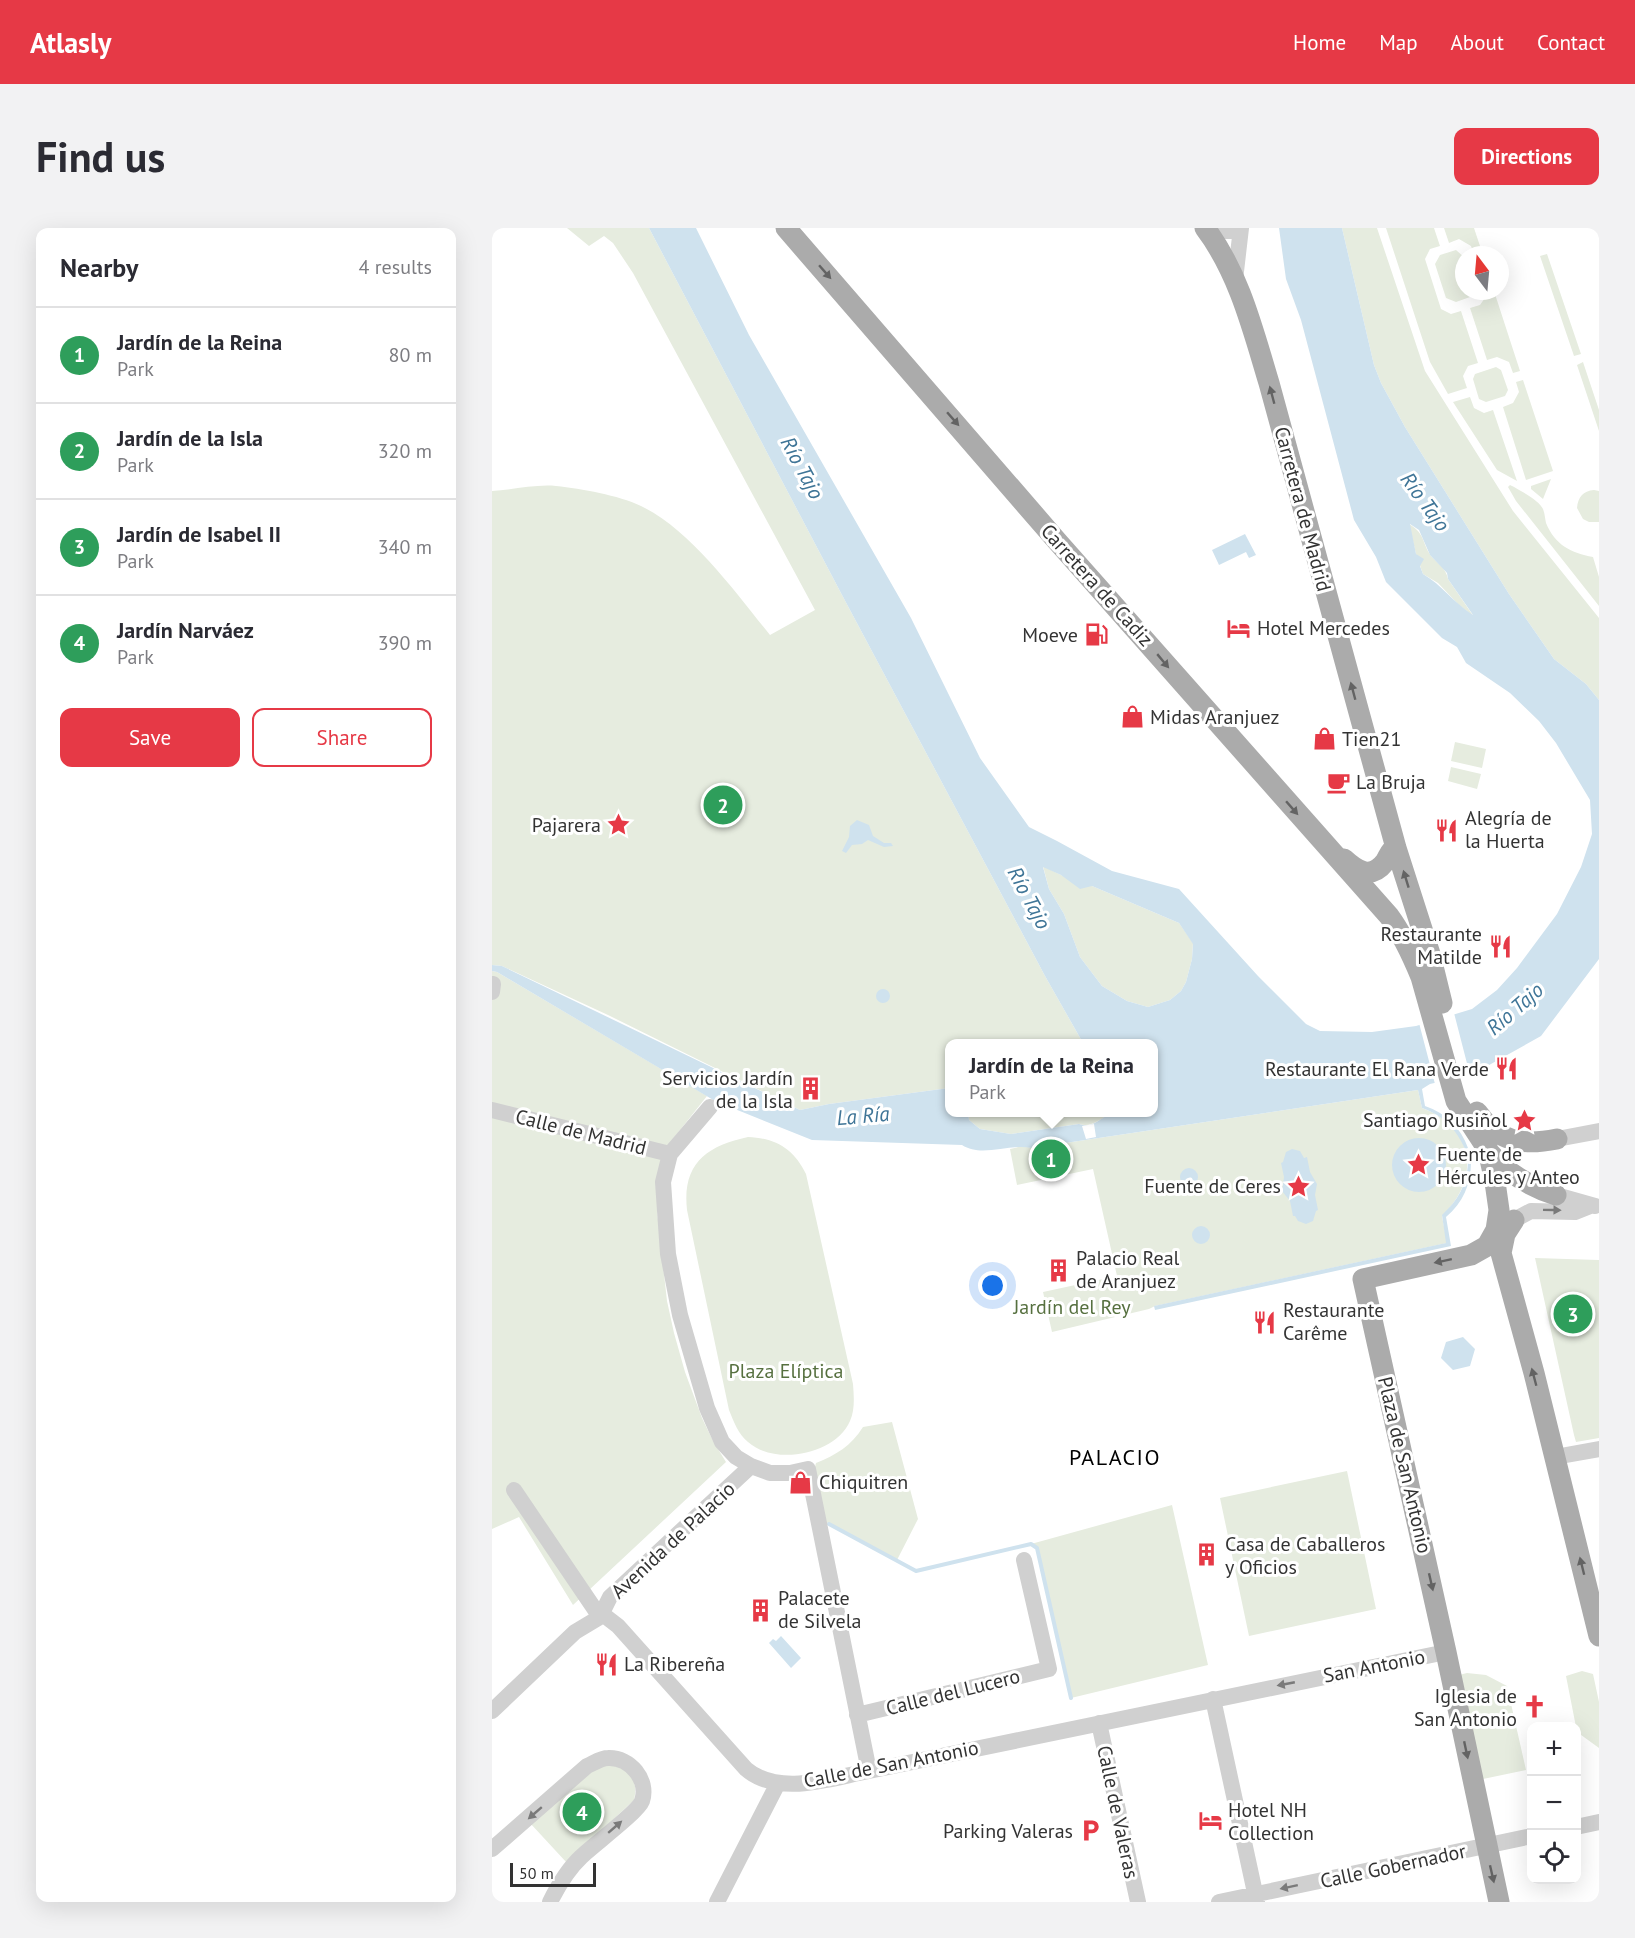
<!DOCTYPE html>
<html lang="en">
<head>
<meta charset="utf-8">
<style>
  body { margin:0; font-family:"PT Sans",sans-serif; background:#f2f2f3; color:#2b2b33 }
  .controls { position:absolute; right:18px; bottom:18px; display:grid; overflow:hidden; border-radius:12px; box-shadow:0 6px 24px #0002 }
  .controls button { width:54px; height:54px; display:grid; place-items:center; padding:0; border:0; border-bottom:2px solid #e1e1e2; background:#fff; color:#2b2b33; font:30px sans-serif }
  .compass { position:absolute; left:963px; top:18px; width:54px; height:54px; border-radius:50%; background:#fff; box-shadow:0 6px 24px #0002; rotate:344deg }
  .scale { position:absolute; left:18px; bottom:15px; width:86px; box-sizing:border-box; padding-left:6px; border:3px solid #333; border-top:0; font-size:16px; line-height:21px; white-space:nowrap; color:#333; -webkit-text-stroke:4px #fff; paint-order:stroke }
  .you { position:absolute; left:501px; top:1058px; width:21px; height:21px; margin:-15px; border:4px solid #fff; border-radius:50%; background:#1a73e8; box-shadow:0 0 0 9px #1a73e833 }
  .badge { display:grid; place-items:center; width:39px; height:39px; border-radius:50%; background:#e63946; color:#fff; font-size:20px; font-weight:700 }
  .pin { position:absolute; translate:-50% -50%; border:3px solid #fff; box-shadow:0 2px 6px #0006 }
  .popup { position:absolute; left:453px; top:811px; width:213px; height:78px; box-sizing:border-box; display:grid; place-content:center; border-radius:12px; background:#fff; filter:drop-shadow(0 2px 4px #0005); font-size:20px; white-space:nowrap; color:#7c7c81 }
  .popup b { font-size:22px; color:#2b2b33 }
  .popup::after { content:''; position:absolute; left:50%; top:100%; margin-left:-12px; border:12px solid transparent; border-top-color:#fff }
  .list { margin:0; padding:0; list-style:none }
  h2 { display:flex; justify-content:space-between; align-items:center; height:78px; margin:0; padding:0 24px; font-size:26px }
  h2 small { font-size:20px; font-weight:400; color:#7c7c81 }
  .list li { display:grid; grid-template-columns:39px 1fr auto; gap:18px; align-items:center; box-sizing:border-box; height:96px; padding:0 24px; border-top:2px solid #e1e1e2 }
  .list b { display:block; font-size:22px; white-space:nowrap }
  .list p { margin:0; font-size:20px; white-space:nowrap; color:#7c7c81 }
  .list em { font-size:20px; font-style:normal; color:#7c7c81 }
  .actions { display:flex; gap:12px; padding:18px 24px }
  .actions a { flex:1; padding:14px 0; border:2px solid #e63946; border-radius:12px; text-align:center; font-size:21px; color:#e63946 }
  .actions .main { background:#e63946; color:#fff }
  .icon { flex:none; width:33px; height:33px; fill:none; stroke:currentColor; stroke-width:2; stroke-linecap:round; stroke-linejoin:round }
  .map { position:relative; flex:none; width:1107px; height:1674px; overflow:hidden; border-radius:12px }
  header { display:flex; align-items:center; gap:36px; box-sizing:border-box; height:84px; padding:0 30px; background:#e63946; color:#fff }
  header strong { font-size:28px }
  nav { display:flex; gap:33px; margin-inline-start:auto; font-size:21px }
  .intro { display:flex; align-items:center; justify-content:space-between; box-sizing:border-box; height:144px; padding:0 36px }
  h1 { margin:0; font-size:42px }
  .button { padding:15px 27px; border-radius:12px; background:#e63946; color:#fff; font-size:21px; font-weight:700 }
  main { display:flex; gap:36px; padding:0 36px }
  aside { flex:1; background:#fff; border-radius:12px; box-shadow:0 6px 24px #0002 }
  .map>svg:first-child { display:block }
</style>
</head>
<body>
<header>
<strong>Atlasly</strong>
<nav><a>Home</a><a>Map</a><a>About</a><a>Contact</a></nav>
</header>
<div class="intro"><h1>Find us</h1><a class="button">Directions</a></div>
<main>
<aside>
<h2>Nearby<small>4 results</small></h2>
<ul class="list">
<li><span class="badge" style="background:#2e9e5b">1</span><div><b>Jardín de la Reina</b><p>Park</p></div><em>80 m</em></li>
<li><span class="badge" style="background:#2e9e5b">2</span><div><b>Jardín de la Isla</b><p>Park</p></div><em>320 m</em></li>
<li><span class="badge" style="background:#2e9e5b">3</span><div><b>Jardín de Isabel II</b><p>Park</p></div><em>340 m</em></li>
<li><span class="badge" style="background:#2e9e5b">4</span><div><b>Jardín Narváez</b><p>Park</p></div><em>390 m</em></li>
</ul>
<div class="actions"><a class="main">Save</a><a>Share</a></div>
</aside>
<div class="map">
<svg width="1107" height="1674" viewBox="0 0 1107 1674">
  <rect width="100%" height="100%" fill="#fff"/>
  <path fill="#e6ecdf" d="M75 0H157L350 367 553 748 591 815 457 816V860L337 876 308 882 116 787 10 738 0 737V263C20 262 44 256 64 258 90 261 126 267 149 278 199 302 243 364 278 407L323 382 141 45 121 15 112 8 97 18Z
    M850 0H885L933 143 1021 283 1107 390V472L1094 456 1062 431 1017 366 913 199 889 155 882 137Z
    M894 0H942L948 18 938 21 933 31 949 81 959 86 969 83 986 135 976 138 971 148 975 160 956 166 938 134Z
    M952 0H982L991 27H982L979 18 967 11 957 15Z
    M964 22 972 29V63H981L978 69 964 74 954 70 943 36 948 27Z
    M1055 26 1089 126 1082 128 1048 28Z
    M993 63H1002L1028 143 1021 145 1017 134 1005 129 995 132 978 80 988 77 995 67Z
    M1091 134 1107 182V203L1085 137Z
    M1004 139 1009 142 1016 162 1013 168 994 174 987 171 981 151 983 146Z
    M1031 152 1061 243 1034 252 1011 179 1021 175 1027 164 1024 154Z
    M978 169 982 180 992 185 1001 182 1025 253 1005 242 961 174Z
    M1059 251 1051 271 1039 261V258Z
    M1018 257C1026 261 1048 273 1051 281 1053 286 1053 291 1054 295 1063 317 1079 325 1101 329L1107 349V378L1024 273 1016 259Z
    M1102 262 1107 263V294H1097L1091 291 1085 280C1086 269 1091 263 1102 262Z
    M917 296C933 305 930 315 939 328 946 336 954 340 956 351L982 389 966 376 946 355 931 346 924 326Z
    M963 514 994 521 990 540 959 533Z
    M959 539 989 546 985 561 956 553Z
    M551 638 569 647 600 658 687 695 701 715 700 731 694 754 689 763 678 772 656 779 635 773 610 758 588 729 572 686 557 661Z
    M0 743 5 744 215 868 173 921 165 983 175 1073 182 1105 193 1144 210 1190 221 1213 234 1234 81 1377 27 1289 0 1301Z
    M926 862 930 880C983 899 989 951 950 988L955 1015 663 1078 657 1081 560 1104 551 1064 625 1048 601 941 525 957 518 921 531 918 540 920Z
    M476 885H619C609 891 599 900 587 896L519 906 488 901 477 892Z
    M256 909C284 910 302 921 314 946L361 1156C362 1169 363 1182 358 1193 343 1227 283 1238 256 1214 246 1206 242 1194 237 1182L195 982C190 936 214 918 256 909Z
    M1043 1030 1107 1032V1210L1084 1214 1082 1207Z
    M400 1194 426 1291 405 1332 333 1294 322 1242 324 1235C344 1227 359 1218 371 1199Z
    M855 1243 884 1381 757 1408 728 1270Z
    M680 1277 716 1437 579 1470 547 1326 545 1320 539 1316Z
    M1090 1443 1101 1446 1107 1474V1520L1085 1504 1074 1448Z
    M975 1445 994 1447 1015 1458 1034 1542 991 1551 967 1447Z
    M114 1536H127C140 1549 146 1553 142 1572L75 1635 38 1595 98 1542Z"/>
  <path fill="#cfe2ee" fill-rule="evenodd" d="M157 0H204L257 107 419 390 488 530 537 599 565 613 620 643 687 661 766 748 814 796 828 803 880 804 924 798 980 781 1005 762 1025 740 1065 686 1089 639 1100 606 1098 572 1064 515 1047 493 1018 465 974 435 965 419 950 410 894 354 884 329 862 292 809 92 794 51 787 0H850L882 137 889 155 913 199 1017 366 1062 431 1094 456 1107 472V731L1049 808 981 846 938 856 930 861 933 878C954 885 969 900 976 920L973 921C964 901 952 888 930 880L926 862 540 920C517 915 490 930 470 917L320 912 223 873 5 744 0 743V737L10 738 308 882 337 876 457 860V884L476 885 477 892 488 901 519 906 587 896C600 901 607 891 618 886 627 882 650 885 661 884V816L591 815 553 748 350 367ZM918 296 927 302 938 327 955 345 956 351 981 387C962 375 950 357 931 346L928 338 932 331 924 326ZM551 639 569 647 588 661 600 658 687 695 701 716 700 731 694 754 689 763 678 772 656 779 635 773 610 758 588 729 572 686 557 661Z
    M753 306 764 327 757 330 754 324 727 337 720 322Z
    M365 592 377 597 381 608 392 615H399L401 618 392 619 376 612 370 616 360 617 354 625 350 623 357 609 358 598Z
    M384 768a7 7 0 1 1 14 0a7 7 0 1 1-14 0Z
    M900 937a27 27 0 1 1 54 0a27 27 0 1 1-54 0Z
    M800 921 808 923 812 930 815 929 818 944 825 956 823 967 826 982 824 983 821 993 814 996 806 993 803 988H801L798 973 790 963 792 949 789 935 791 934 794 924Z
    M976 934H979C979 956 971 975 954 989L959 1018 663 1082 662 1078 954 1015 950 987C966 972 975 957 976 934Z
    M688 949a9 9 0 1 1 18 0a9 9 0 1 1-18 0Z
    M700 1007a9 9 0 1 1 18 0a9 9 0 1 1-18 0Z
    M971 1109 983 1121 978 1138 961 1142 949 1130 954 1114Z
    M289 1408 309 1430 299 1440 277 1415 281 1411 284 1413Z"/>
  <path fill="#fff" d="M962 785 978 847 943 856 927 795Z
    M602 896 604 909 594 911 590 898Z"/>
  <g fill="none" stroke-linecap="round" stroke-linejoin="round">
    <path stroke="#cfe2ee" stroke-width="4" d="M337 1296 424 1343 539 1316 545 1320 579 1470"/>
    <path stroke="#d0d0d0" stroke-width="16" d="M715 3H737L743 0
      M743 52 749 0
      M0 764 1 756
      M218 879 178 926 171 954 176 1026 188 1087 215 1180 230 1214 244 1229 259 1238 278 1245H298L316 1241 377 1543
      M0 882 178 926
      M1065 911 1107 903
      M1064 967 1103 978
      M1022 992 1039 983 1083 984 1098 978
      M1063 1229 1107 1221
      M22 1262 108 1389
      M108 1389 113 1388 126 1398 254 1541C287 1569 339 1550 377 1543L954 1424
      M108 1389 118 1369 259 1238
      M721 1471 765 1674
      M0 1483 83 1404 108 1389
      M365 1487 557 1441 532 1332
      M607 1495 646 1674
      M1084 1599 1107 1594
      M0 1621 95 1538C102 1535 109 1530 116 1530 138 1529 157 1552 150 1573 146 1584 100 1618 89 1629 76 1641 66 1658 58 1674
      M225 1674 286 1555
      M727 1674 1040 1608"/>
    <path stroke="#ababab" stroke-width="21" d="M294 0 565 313 897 688C911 707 920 727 929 749L964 873 996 922 1003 954 1007 982 1004 1002 995 1018 979 1027 871 1051 954 1424 1007 1674
      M713 0C747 45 761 102 777 155L904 620 938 726 950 775
      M852 631C865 643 879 652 893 634 897 628 897 623 904 620
      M985 884C1006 914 1030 918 1065 911
      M996 923C1015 945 1036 958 1064 967
      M1022 992 1013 1006 1009 1025 1042 1145 1107 1408"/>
  </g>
  <defs><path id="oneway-solid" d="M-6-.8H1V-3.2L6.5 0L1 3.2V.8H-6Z" transform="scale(1.5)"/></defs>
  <g fill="#636363">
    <use href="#oneway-solid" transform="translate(333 44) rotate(49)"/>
    <use href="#oneway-solid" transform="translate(780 167) rotate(-105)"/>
    <use href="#oneway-solid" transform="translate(461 191) rotate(49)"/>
    <use href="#oneway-solid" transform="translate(671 433) rotate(50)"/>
    <use href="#oneway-solid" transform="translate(861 463) rotate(-105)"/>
    <use href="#oneway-solid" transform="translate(800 580) rotate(49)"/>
    <use href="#oneway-solid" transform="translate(914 651) rotate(-107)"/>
    <use href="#oneway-solid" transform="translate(951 1033) rotate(168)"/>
    <use href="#oneway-solid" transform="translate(1042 1149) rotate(-105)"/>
    <use href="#oneway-solid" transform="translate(1090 1338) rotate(-104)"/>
    <use href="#oneway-solid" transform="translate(939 1354) rotate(77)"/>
    <use href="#oneway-solid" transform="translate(974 1522) rotate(78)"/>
    <use href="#oneway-solid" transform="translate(1000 1646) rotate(77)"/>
  </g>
  <g fill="#7a7a7a">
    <use href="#oneway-solid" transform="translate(1060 982) rotate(1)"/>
    <use href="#oneway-solid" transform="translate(794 1456) rotate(169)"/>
    <use href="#oneway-solid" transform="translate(43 1585) rotate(139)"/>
    <use href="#oneway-solid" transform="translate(123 1599) rotate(-41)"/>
    <use href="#oneway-solid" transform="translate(797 1659) rotate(168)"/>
  </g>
  <defs>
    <symbol id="hotel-bare" viewBox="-9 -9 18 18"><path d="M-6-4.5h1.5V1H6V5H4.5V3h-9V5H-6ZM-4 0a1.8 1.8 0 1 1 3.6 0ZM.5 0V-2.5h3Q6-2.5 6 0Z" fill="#e63946" stroke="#fff" stroke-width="2.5" paint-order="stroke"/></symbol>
    <symbol id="fuel-bare" viewBox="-9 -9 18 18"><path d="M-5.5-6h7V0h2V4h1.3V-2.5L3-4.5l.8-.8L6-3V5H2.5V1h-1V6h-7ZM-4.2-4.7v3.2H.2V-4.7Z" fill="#e63946" stroke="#fff" stroke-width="2.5" paint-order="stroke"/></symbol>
    <symbol id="shop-bare" viewBox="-9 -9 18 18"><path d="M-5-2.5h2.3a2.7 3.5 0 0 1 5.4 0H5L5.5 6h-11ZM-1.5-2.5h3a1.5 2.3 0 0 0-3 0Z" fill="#e63946" stroke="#fff" stroke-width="2.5" paint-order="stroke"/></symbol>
    <symbol id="cafe-bare" viewBox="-9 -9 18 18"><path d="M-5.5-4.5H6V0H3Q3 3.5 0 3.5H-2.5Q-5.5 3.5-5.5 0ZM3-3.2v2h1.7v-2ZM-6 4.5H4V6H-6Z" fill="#e63946" stroke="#fff" stroke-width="2.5" paint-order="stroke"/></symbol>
    <symbol id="sight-bare" viewBox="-9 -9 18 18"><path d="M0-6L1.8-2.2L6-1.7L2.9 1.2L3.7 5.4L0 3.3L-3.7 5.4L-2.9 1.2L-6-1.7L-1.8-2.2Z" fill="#e63946" stroke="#fff" stroke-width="2.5" paint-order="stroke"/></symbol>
    <symbol id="restaurant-bare" viewBox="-9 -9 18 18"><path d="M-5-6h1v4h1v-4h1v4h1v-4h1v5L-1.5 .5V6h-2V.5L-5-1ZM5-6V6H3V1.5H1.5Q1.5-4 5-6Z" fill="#e63946" stroke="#fff" stroke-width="2.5" paint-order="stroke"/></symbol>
    <symbol id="building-bare" viewBox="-9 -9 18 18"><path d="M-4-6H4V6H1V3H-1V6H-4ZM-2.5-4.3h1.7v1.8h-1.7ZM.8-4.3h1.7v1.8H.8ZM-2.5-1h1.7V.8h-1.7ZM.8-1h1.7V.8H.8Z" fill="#e63946" stroke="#fff" stroke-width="2.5" paint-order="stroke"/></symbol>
    <symbol id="church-bare" viewBox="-9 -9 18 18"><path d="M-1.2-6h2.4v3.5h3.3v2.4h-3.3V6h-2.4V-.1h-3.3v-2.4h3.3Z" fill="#e63946" stroke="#fff" stroke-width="2.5" paint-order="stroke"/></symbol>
    <symbol id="parking-bare" viewBox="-9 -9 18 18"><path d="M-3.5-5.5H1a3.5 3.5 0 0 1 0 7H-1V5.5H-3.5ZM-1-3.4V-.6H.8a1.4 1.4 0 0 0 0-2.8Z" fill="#e63946" stroke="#fff" stroke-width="2.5" paint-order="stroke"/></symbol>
  </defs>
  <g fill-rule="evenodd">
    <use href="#hotel-bare" x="730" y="384" width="33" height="33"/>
    <use href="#fuel-bare" x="588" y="390" width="33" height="33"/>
    <use href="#shop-bare" x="624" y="472" width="33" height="33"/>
    <use href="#shop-bare" x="816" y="494" width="33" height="33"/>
    <use href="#cafe-bare" x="830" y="538" width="33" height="33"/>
    <use href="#sight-bare" x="110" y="580" width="33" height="33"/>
    <use href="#restaurant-bare" x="938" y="586" width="33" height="33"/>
    <use href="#restaurant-bare" x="992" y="702" width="33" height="33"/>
    <use href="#restaurant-bare" x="998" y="824" width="33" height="33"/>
    <use href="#building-bare" x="302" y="844" width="33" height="33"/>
    <use href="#sight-bare" x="1016" y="876" width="33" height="33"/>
    <use href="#sight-bare" x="910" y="920" width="33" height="33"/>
    <use href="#sight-bare" x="790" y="942" width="33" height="33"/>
    <use href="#building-bare" x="550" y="1026" width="33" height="33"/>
    <use href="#restaurant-bare" x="756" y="1078" width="33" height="33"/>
    <use href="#shop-bare" x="292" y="1238" width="33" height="33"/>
    <use href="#building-bare" x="698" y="1310" width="33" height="33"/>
    <use href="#building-bare" x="252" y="1366" width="33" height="33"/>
    <use href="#restaurant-bare" x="98" y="1420" width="33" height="33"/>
    <use href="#church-bare" x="1026" y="1462" width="33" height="33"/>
    <use href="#hotel-bare" x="702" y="1576" width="33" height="33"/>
    <use href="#parking-bare" x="582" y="1586" width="33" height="33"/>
  </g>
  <g text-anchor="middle" stroke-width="6" stroke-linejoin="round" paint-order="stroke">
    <g font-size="20" fill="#333" stroke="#fff">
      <text transform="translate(811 281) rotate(75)" y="7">Carretera de Madrid</text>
      <text transform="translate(605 357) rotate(48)" y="7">Carretera de Cadiz</text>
      <text transform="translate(89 904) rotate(14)" y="7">Calle de Madrid</text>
      <text transform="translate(913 1237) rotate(77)" y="7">Plaza de San Antonio</text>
      <text transform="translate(181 1312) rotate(-43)" y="7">Avenida de Palacio</text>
      <text transform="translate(882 1438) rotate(-11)" y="7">San Antonio</text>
      <text transform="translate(461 1464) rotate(-14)" y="7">Calle del Lucero</text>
      <text transform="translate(399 1536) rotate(-11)" y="7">Calle de San Antonio</text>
      <text transform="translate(626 1584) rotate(78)" y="7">Calle de Valeras</text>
      <text transform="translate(901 1638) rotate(-12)" y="7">Calle Gobernador</text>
    </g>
    <g font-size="20" fill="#333" stroke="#fff" text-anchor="start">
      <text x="765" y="407">Hotel Mercedes</text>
      <text x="586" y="414" text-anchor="end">Moeve</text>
      <text x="658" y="496">Midas Aranjuez</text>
      <text x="850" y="518">Tien21</text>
      <text x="864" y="561">La Bruja</text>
      <text x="973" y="597">Alegría de<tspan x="973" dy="23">la Huerta</tspan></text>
      <text x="109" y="604" text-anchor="end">Pajarera</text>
      <text x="990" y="713" text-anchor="end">Restaurante<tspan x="990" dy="23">Matilde</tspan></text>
      <text x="997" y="848" text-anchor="end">Restaurante El Rana Verde</text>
      <text x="301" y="857" text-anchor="end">Servicios Jardín<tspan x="301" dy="23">de la Isla</tspan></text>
      <text x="1015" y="899" text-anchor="end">Santiago Rusiñol</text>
      <text x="945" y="933">Fuente de<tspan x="945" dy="23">Hércules y Anteo</tspan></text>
      <text x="789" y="965" text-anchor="end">Fuente de Ceres</text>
      <text x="584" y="1037">Palacio Real<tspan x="584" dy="23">de Aranjuez</tspan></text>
      <text x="791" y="1089">Restaurante<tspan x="791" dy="23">Carême</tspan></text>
      <text x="327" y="1261">Chiquitren</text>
      <text x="733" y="1323">Casa de Caballeros<tspan x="733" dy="23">y Oficios</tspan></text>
      <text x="286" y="1377">Palacete<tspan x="286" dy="23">de Silvela</tspan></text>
      <text x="132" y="1443">La Ribereña</text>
      <text x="1025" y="1475" text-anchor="end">Iglesia de<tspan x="1025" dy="23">San Antonio</tspan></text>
      <text x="736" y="1589">Hotel NH<tspan x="736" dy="23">Collection</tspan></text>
      <text x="581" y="1610" text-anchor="end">Parking Valeras</text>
    </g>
    <g font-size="20" fill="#56703f" stroke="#fff">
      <text x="580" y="1086">Jardín del Rey</text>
      <text x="294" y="1150">Plaza Elíptica</text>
    </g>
    <g font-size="21" font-style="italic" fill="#3f7597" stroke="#fff">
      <text transform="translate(310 240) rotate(62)" y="7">Río Tajo</text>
      <text transform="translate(933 274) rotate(54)" y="7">Río Tajo</text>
      <text transform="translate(537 670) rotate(62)" y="7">Río Tajo</text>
      <text transform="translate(1023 781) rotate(-41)" y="7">Río Tajo</text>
      <text transform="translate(371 888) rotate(-5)" y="7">La Ría</text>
    </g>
    <g font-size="22" letter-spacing="1.5" fill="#000" stroke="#fff">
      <text x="623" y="1237">PALACIO</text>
    </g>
  </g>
</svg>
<div class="controls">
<button>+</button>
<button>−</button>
<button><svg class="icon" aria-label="locate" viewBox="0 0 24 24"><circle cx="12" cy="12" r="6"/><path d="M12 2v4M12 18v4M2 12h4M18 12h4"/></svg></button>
</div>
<svg class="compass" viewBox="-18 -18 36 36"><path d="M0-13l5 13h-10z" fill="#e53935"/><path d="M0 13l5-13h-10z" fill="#7c7c81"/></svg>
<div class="scale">50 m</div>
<div class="you"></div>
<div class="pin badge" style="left:559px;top:931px;background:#2e9e5b">1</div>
<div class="popup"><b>Jardín de la Reina</b>Park</div>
<div class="pin badge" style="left:231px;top:577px;background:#2e9e5b">2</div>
<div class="pin badge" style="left:1081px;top:1086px;background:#2e9e5b">3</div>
<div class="pin badge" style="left:90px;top:1584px;background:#2e9e5b">4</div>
</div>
</main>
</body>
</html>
